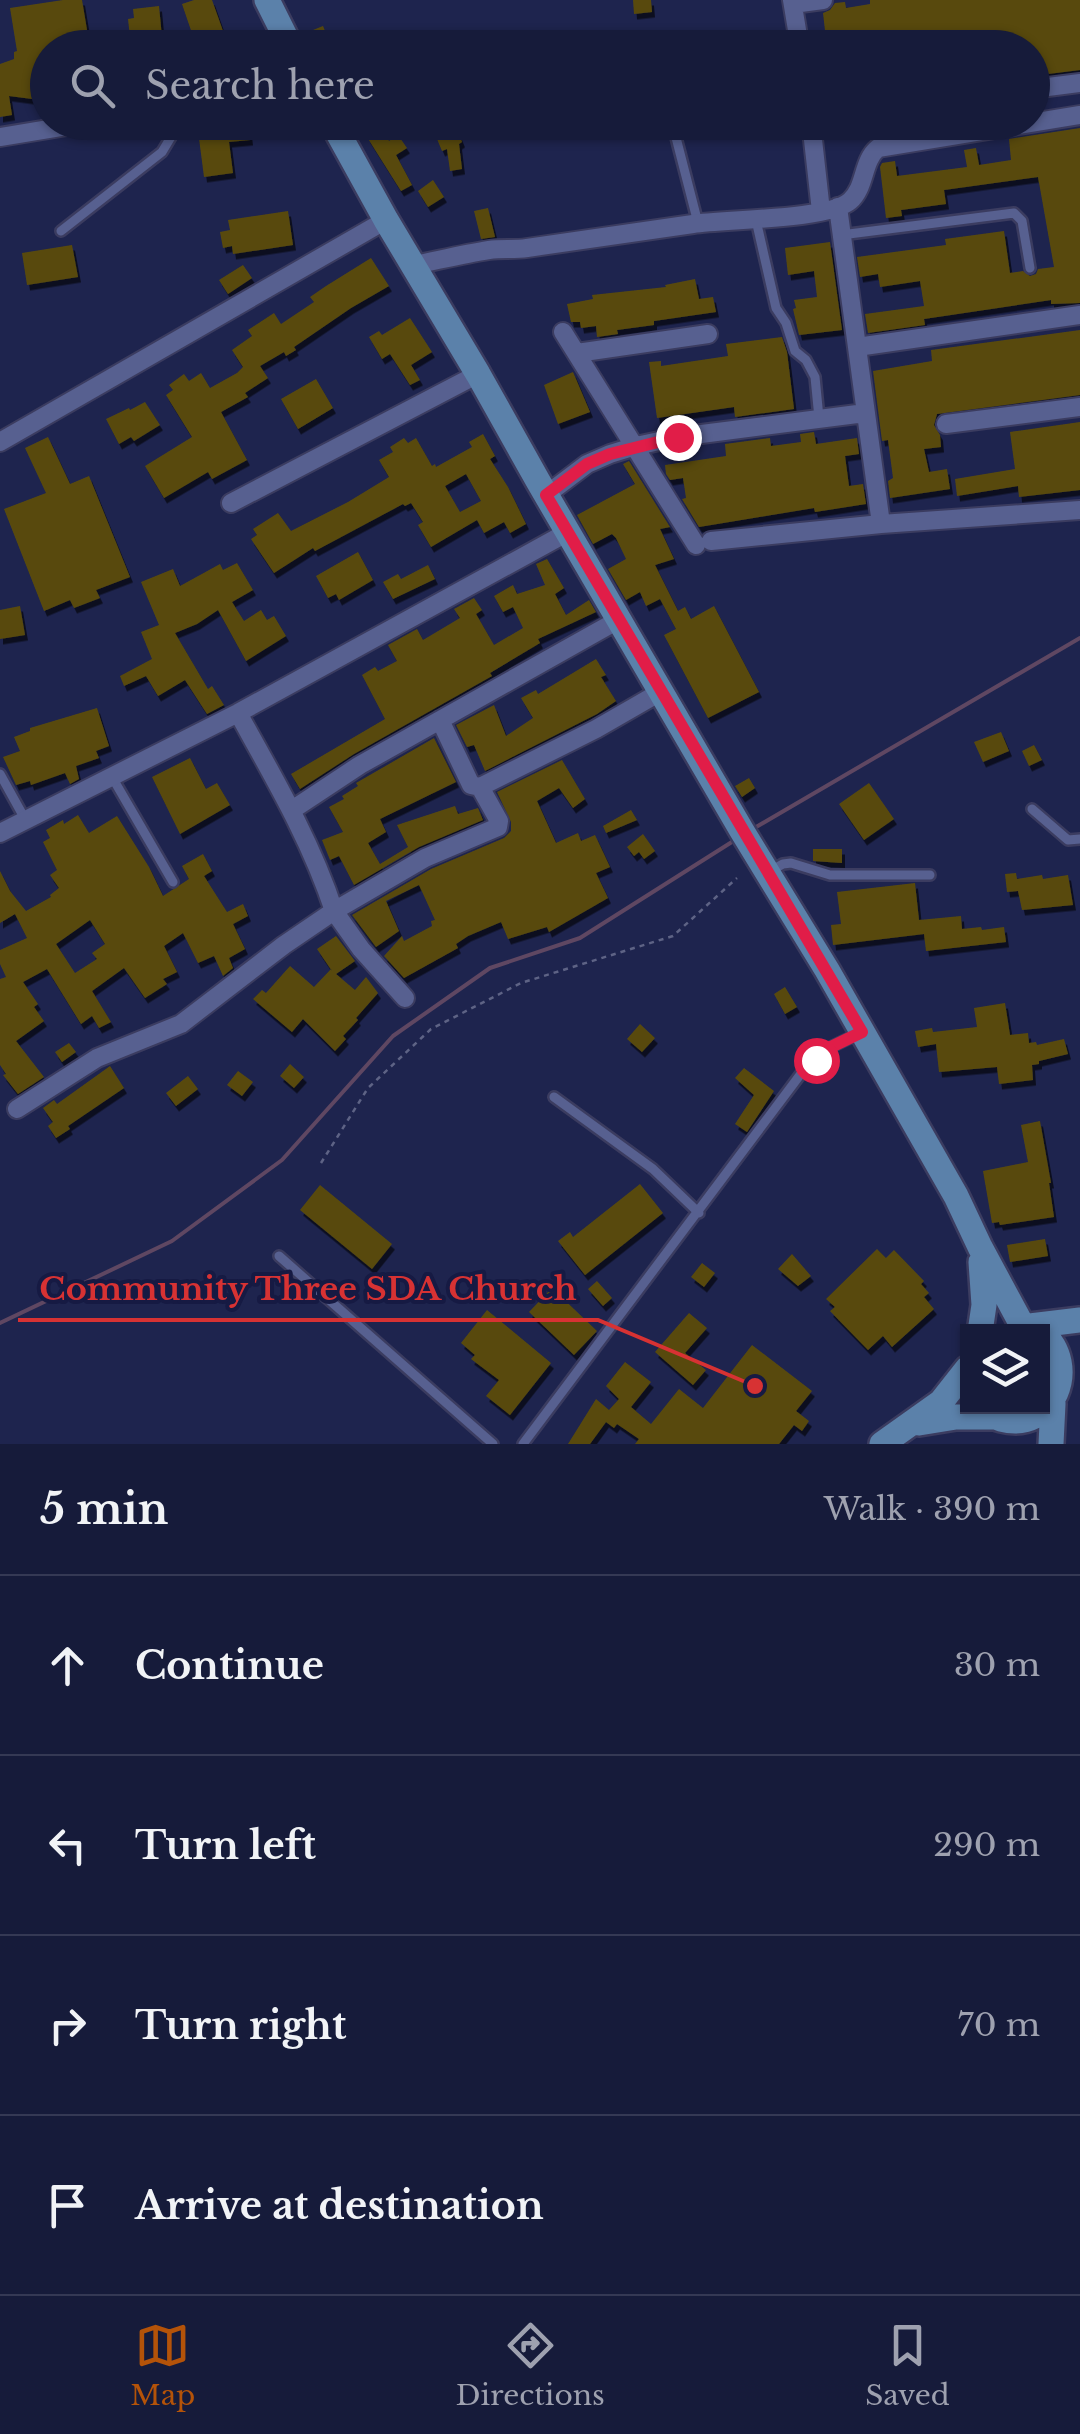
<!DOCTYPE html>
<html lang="en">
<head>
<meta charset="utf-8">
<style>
  body { margin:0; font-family:"Libre Baskerville",serif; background:#1f2442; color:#f1f3f6 }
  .controls { position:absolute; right:30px; bottom:30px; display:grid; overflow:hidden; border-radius:0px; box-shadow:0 2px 8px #0004 }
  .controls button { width:90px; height:90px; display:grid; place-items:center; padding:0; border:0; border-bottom:2px solid #353954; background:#161b3a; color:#f1f3f6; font:50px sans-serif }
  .stop { position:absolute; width:30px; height:30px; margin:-22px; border:8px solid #e11d48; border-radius:50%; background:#fff }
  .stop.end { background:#e11d48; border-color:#fff; box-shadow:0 2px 10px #0008 }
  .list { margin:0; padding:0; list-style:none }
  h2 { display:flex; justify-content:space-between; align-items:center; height:130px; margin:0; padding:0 40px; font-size:42px }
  h2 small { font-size:32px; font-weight:400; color:#9ea1af }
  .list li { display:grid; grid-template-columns:65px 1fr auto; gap:30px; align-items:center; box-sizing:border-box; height:180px; padding:0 40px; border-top:2px solid #353954 }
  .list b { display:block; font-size:38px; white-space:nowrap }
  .list em { font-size:32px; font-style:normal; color:#9ea1af }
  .icon { flex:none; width:55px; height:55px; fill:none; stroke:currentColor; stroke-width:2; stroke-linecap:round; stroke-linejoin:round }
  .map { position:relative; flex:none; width:1080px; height:1444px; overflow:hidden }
  .search { position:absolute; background:#161b3a; box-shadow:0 2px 8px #0004; left:30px; right:30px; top:30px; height:110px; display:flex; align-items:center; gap:25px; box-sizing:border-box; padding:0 35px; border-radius:55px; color:#9ea1af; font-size:38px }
  .sheet { height:850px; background:#161b3a }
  nav { display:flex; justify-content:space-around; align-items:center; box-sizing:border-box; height:140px; border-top:2px solid #353954; background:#161b3a; font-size:28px; color:#9ea1af }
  nav a { display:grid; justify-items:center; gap:5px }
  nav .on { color:#b45309 }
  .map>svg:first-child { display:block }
</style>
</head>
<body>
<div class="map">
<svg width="1080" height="1444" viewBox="0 0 1080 1444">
  <defs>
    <filter id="shadow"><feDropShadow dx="3" dy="5.5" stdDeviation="0" flood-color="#0009"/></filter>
  </defs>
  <rect width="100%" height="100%" fill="#1e244e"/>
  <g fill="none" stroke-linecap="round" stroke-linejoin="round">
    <path stroke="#5f4762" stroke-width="4" d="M751 830 1080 638
      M0 1323 172 1241 282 1160 393 1036 490 968 580 938 735 840"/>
  </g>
  <path fill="#584a0e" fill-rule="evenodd" filter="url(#shadow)" d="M63 0H82L90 48H48V101L9 96 12 115 0 117V64L14 59V52L17 51 10 8Z
    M194 0H212L229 48H197L182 4Z
    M633 0H651L652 12 634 14Z
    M870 0H1080V70L1032 76V48H925V41L904 44 903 35 881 38 883 48H827L823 13 830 10 835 3 845 2 846 8 870 4Z
    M159 6 163 48H108L107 41 130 37 128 19 134 18 133 9Z
    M323 26 332 48H319L313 30Z
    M248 122 250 140 229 142 233 173 204 177 197 123Z
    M430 122H454L462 142 459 144 462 169 450 171 447 149 442 151Z
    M382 128 389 141 398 135 407 148 396 155 412 185 401 191 367 137Z
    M1080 128V303L1051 304V300L924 319 925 325 868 333 865 314 924 306 920 281 880 287 878 274 860 277 857 257 946 245 945 239 1004 231 1010 273 1023 271 1030 276 1036 274 1038 269 1054 267 1038 177 944 190 946 204 901 210 902 216 886 218 880 167 882 163 895 161 897 176 967 167 964 150 976 148 979 165 1011 160 1009 139Z
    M433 180 444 197 428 207 418 191Z
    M488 208 495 237 481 239 474 211Z
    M288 211 293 245 233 254 232 246 223 248 220 232 230 230 228 220Z
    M830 242 842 330 799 335 793 309 796 308 794 300 817 297 814 271 788 275 785 248Z
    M72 245 78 277 27 285 22 253Z
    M371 258 389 286 351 308 294 347 296 350 286 356 284 352 260 366 268 378 245 393 248 397 221 412 247 460 212 479 208 472 164 498 145 466 192 437 166 395 173 390 169 385 184 374 189 381 201 373 210 388 237 373 243 367 232 350 252 336 248 330 274 313 281 324 314 302 310 297 326 286Z
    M243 265 252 278 228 294 219 280Z
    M695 279 699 299 713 297 716 312 654 321V325L617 330 618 334 597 337 596 326 581 328 580 322H571L567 304 593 299 592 295 666 287 665 285Z
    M410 318 432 352 411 365 420 380 410 385 390 354 382 359 369 337 379 331 382 335Z
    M1080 330V395L937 414 934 425 940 435 941 447 924 449 929 472 947 469 950 489 890 498 888 481 893 478 888 440 882 441 873 371 932 361 931 350Z
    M782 337 787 352 794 409 735 417 734 407 657 418 649 362 661 361V366L728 356 726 344Z
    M573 372 590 412 558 424 544 385Z
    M316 379 333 408 298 429 281 399Z
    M145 402 160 425 134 441 131 437 119 444 106 419 129 408 130 410Z
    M1080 422V490L1019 497 1018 486 957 496 955 479 1015 469 1010 432Z
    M814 432 816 444 857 438 859 454 845 456 849 486 863 484 866 504 815 512 814 508 699 527 682 499 686 498 683 478 670 480 666 474 665 465 726 456 725 444 770 438 771 446 801 442 800 434Z
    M483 434 495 456 490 459 508 487 526 524 510 533 504 522 484 533 477 520 431 547 418 525 423 522 411 503 405 506 403 504 315 551 313 548 274 573 251 539 257 535 253 529 278 513 291 531 348 502 389 477 379 460 393 452 390 447 404 438 408 443 416 438 432 466 435 464 436 467 472 447 469 442ZM466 474 481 501 460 512 445 486Z
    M48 437 70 484 89 476 130 577 96 590 100 598 74 608 70 600 44 611 4 509 46 493 25 448Z
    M629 461 670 527 660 529 674 559 655 565 678 611 685 607 691 619 714 606 759 692 708 718 664 635 676 629 660 599 646 606 640 592 626 600 608 569 626 559 616 538 612 534 593 544 577 515 635 484 623 464Z
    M358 552 373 580 339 600 336 594 328 598 316 576Z
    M547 559 564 588 555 594 566 615 589 600 596 612 538 639 540 643 490 673 492 676 354 754 300 789 291 774 385 719 362 675 375 667 378 671 397 661 388 645 417 629 423 640 460 618 454 609 474 598 482 610 476 614 494 645 523 628 513 607 503 612 494 596 513 585 517 594 545 585 536 564Z
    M237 563 253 590 232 602 244 621 261 610 267 620 274 616 286 636 246 661 218 610 197 624 175 633 208 689 212 686 224 705 207 714 185 680 158 696 146 676 124 686 120 676 152 659 141 632 159 625 141 582 173 569 180 586 220 564 223 570Z
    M428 565 435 579 393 599 383 582 398 574 401 579Z
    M20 606 25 635 0 639V610Z
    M596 659 606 675 601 677 616 701 597 714 485 771 474 745 467 747 456 725 494 705 506 736 533 718 521 698 536 690 538 694Z
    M97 708 109 746 96 751 99 758 76 766 79 779 70 784 65 773 31 785 30 781 16 785 3 757 20 751 14 737 30 731V728Z
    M1001 732 1009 751 983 762 974 742Z
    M434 738 456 782 380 819 386 832 368 843 380 864 408 847 397 825 455 806 458 814 478 808 483 820 419 847 354 885 339 856 330 860 322 840 343 832 329 807 344 799 342 796 358 786 356 783Z
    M1034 745 1042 760 1029 766 1022 751Z
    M190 758 206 789 217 783 230 805 180 834 152 777Z
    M562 760 585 799 573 808 559 788 537 801 556 843 578 833 581 841 595 835 610 867 596 873 608 898 549 932 547 927 508 939 501 922 468 936 456 944 458 948 404 978 384 956 402 936 404 941 432 926 431 921 435 920 419 885 386 901 399 931 376 947 352 915 431 869 504 838 511 831V822L497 792Z
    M749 778 755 788 742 797 735 786Z
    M869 783 894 819 864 840 839 804Z
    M631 810 637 820 606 833 603 826Z
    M78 815 89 833 117 816 149 867 163 896 189 879 182 866 203 854 212 871 204 876 227 912 243 904 248 916 233 924 245 949 229 958 233 968 223 976 214 956 198 963 183 933 164 946 177 972 163 979 167 984 145 998 124 968 92 991 111 1022 99 1028 92 1016 81 1024 47 969 23 982 38 1004 34 1007 44 1021 16 1041 44 1077 18 1094 3 1075 6 1074 0 1065V979L6 977 0 964V950L27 938 15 914 0 923V871L10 891 26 911 51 897 50 895 59 888 50 875 57 870 43 842 50 838 46 830 63 820 64 824ZM90 920 105 944 92 953 97 959 75 973 56 944Z
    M643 834 655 851 644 859 639 852 634 856 627 847Z
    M813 849H842V863L813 861Z
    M1016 873 1017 879 1042 875 1043 879 1068 875 1073 905 1022 910 1018 891 1007 892 1005 874Z
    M915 883 919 920 961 916 962 929 981 927 982 930 1004 927 1006 942 926 951 924 934 833 945 831 925 841 924 837 892Z
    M336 936 355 961 336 974 355 990 366 977 378 993 356 1018 358 1020 343 1036 346 1039 335 1051 303 1019 292 1032 253 999 262 990 266 993 290 966 314 987 331 969 332 971 317 949Z
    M785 987 797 1007 785 1014 774 994Z
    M1005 1003 1010 1035 1028 1033 1029 1043 1036 1042 1037 1045 1064 1039 1068 1054 1039 1061V1064L1032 1065 1033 1080 999 1084 997 1067 939 1072 936 1044 918 1047 915 1031 932 1028 933 1032 977 1027 974 1008Z
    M640 1024 655 1038 642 1052 627 1039Z
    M69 1043 76 1052 62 1062 55 1052Z
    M290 1064 304 1077 294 1088 280 1076Z
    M110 1066 124 1088 68 1126 70 1129 56 1138 48 1126 53 1122 43 1108 54 1100 57 1104Z
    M744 1068 774 1091 747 1132 735 1124 754 1095 735 1078Z
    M238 1071 253 1082 242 1096 227 1085Z
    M188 1076 198 1089 176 1106 166 1093Z
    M1040 1121 1051 1183H1049L1054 1217 1000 1225 999 1222 992 1223 983 1171 1028 1162 1021 1125Z
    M640 1184 663 1213 585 1275 558 1241 570 1232 573 1237Z
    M320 1185 392 1244 372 1269 300 1210Z
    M1045 1239 1048 1256 1010 1262 1007 1245Z
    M877 1249 886 1258 894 1250 924 1281 921 1284 929 1293 924 1297 934 1309 892 1347 883 1336 868 1350 830 1311 835 1307 826 1299Z
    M792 1254 811 1276 798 1286 778 1269Z
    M702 1263 715 1273 704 1287 691 1277Z
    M597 1281 612 1298 603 1306 588 1289Z
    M552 1288 597 1331 574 1355 529 1312Z
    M487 1310 551 1363 510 1415 486 1396 499 1380 471 1359 475 1355 461 1343Z
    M689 1313 707 1328 685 1353 706 1370 693 1385 655 1352Z
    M752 1345 812 1391 796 1411 809 1421 802 1431 794 1425 779 1444H635L639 1439 617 1424 614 1428 606 1422 590 1444H568L596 1399 609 1410 619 1399 606 1386 625 1362 651 1382 631 1407 651 1424 679 1389 703 1408Z"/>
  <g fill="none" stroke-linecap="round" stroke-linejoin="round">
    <defs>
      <path id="lane" d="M651 41 653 48
        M672 122 698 223
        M756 220 776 308 786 323 795 351 806 360 815 377 819 418
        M61 231 162 152 174 132V122
        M841 235 1014 213 1022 221 1030 268
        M0 774 25 819
        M112 777 173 882
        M1032 809 1068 840 1080 839
        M770 871 783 864 791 863 830 875H930
        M554 1097 653 1169 699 1213
        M279 1256 493 1444
        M523 1444 800 1075 831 1047 862 1032"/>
      <path id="street" d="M792 0 800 48
        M793 4 823 0
        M1032 89 1080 83
        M811 122 821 211
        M0 137 91 122
        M838 207 881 524
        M414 265C439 260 464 254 489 250 501 248 514 250 527 248 582 240 637 232 693 224 725 219 828 220 850 201 866 187 862 161 878 148L1080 115
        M563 332 696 545
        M857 347 1080 315
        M577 353 708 334
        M946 424 1080 407
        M0 442 386 220
        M546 495 587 464 610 454 636 446 678 437 865 413
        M231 503 478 374
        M711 541 881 524 1080 510
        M440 720 471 785 480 787 596 729 662 691
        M292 810 360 765 620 619
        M0 833 238 713 568 532
        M405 998 361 949 334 911 425 858 498 827 499 821 480 787
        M17 1109 97 1058 181 1024 284 945 334 911C311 841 274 778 238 713"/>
      <path id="secondary" d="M267 0 291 48
        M332 122 386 220 478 374 538 481 742 831 827 970 956 1196 980 1247 1022 1325
        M1030 1326 1080 1320
        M980 1332 984 1305 981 1262
        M981 1406C987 1411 993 1417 1001 1419 1054 1433 1080 1365 1042 1333
        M919 1423 956 1417H996
        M882 1444 941 1402 967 1369
        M1051 1444 1053 1404"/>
    </defs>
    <use href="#lane" stroke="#3b3c60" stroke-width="14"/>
    <use href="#street" stroke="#3b3c60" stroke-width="22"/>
    <use href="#secondary" stroke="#3b3c60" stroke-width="30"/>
    <path stroke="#5e6385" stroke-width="2.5" stroke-dasharray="5 5" stroke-linecap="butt" d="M321 1163 368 1088 431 1029 521 983 673 936 737 878"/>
    <use href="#lane" stroke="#576090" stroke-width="9"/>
    <use href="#street" stroke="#576090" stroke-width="18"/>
    <use href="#secondary" stroke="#5b81aa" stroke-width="25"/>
  </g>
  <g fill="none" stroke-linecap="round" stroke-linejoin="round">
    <path stroke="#e11d48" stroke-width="12" d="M678 437 610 454 587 464 546 495 862 1032 831 1047 816 1060"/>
  </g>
  <path fill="none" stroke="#d73233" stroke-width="4" d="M755 1386L598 1320H18"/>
  <circle fill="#d73233" stroke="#161a43" stroke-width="4" cx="755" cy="1386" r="10"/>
  <g font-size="32" text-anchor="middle" font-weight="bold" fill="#d73233" stroke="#161a43" stroke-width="8" stroke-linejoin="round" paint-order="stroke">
    <text x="308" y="1300">Community Three SDA Church</text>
  </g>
</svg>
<div class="controls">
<button><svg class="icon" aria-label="layers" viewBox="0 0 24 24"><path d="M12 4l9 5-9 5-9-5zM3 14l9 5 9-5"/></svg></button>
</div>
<div class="stop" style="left:816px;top:1060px"></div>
<div class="stop end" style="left:678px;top:437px"></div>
<div class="search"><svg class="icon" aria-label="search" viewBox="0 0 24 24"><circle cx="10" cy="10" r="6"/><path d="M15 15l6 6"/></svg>Search here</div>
</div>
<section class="sheet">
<h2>5 min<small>Walk · 390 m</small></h2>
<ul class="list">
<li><svg class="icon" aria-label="ahead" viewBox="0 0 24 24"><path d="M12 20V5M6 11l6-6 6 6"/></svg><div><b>Continue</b></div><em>30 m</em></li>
<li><svg class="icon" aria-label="left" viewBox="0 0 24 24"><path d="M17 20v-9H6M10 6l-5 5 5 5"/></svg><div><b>Turn left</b></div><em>290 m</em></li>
<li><svg class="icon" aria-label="right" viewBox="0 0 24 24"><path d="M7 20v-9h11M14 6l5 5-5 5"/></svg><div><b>Turn right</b></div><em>70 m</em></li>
<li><svg class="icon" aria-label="arrive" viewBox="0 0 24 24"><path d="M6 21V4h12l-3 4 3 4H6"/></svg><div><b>Arrive at destination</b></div></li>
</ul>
</section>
<nav>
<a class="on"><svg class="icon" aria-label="map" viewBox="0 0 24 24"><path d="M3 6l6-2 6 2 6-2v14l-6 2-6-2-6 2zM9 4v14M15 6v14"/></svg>Map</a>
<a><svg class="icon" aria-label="directions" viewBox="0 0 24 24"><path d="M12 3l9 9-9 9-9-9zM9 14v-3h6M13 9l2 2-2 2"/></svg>Directions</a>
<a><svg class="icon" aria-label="saved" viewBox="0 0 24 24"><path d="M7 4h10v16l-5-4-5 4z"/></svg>Saved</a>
</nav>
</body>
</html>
